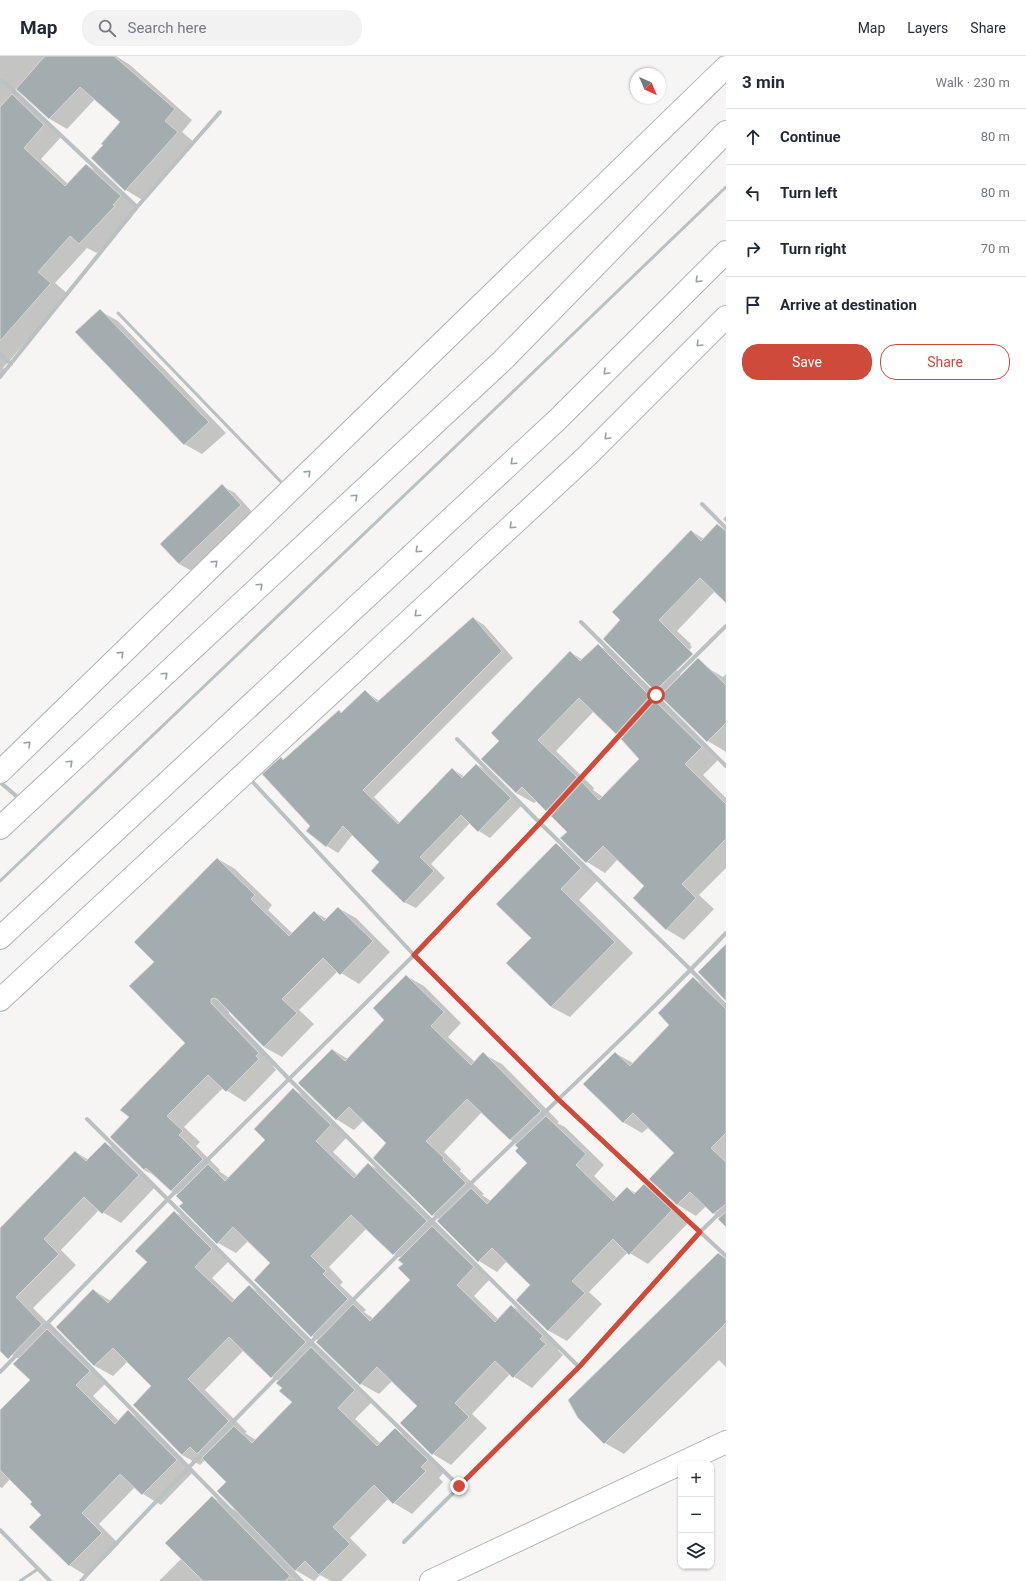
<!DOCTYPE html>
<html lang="en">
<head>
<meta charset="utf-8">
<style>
  body { margin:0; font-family:Roboto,sans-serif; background:#f2f2f3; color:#1f2937 }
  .controls { position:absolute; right:12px; bottom:12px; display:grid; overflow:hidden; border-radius:8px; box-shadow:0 1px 3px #0004 }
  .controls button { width:36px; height:36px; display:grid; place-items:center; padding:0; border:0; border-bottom:1px solid #e0e1e3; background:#fff; color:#1f2937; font:20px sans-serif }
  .compass { position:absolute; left:630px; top:12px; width:36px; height:36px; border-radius:50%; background:#fff; box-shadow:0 1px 3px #0004; rotate:136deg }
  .stop { position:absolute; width:12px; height:12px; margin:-9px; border:3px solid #ce4a3a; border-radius:50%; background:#fff }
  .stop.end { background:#ce4a3a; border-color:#fff; box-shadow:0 1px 4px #0008 }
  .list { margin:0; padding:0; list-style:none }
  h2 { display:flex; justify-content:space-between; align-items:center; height:52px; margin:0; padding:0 16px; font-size:17px }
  h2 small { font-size:13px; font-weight:400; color:#747a83 }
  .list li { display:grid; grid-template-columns:26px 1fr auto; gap:12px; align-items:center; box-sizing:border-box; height:56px; padding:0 16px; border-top:1px solid #e0e1e3 }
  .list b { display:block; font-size:15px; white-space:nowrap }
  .list em { font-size:13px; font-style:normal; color:#747a83 }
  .actions { display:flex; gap:8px; padding:12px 16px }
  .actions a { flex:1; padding:9px 0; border:1px solid #ce4a3a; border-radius:16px; text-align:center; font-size:14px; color:#ce4a3a }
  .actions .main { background:#ce4a3a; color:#fff }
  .icon { flex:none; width:22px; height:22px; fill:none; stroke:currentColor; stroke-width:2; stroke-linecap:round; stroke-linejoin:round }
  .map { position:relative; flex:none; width:726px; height:1525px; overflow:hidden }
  header { display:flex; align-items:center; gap:24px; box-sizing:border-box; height:56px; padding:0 20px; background:#fff; border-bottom:1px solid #e0e1e3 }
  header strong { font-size:19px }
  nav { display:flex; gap:22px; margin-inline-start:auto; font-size:14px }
  .search { width:280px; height:36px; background:#f2f2f3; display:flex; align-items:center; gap:10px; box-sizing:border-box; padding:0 14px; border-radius:16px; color:#747a83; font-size:15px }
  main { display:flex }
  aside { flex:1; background:#fff }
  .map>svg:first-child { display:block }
</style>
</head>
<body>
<header>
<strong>Map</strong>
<div class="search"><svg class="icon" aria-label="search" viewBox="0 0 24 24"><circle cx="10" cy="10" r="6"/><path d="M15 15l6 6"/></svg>Search here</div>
<nav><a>Map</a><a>Layers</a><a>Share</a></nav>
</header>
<main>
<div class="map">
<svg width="726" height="1525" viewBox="0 0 726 1525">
  <rect width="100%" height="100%" fill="#f6f5f3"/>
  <path fill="#0003" fill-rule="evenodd" d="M0 0H116L130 9 192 64 182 76 195 87 144 145 126 134 92 102 104 89 121 66 95 43 67 73 50 63 17 32 15 34 14 37 62 80 41 103 68 128 86 109 104 119 138 151 131 159 132 161 97 197 87 192 55 227 68 238 3 312 6 315 0 321Z
    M100 255 118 265 226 377 202 398 184 388Z
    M222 430 235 437 253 457 192 515 179 508Z
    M726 460V466L723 463Z
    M717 469 726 474V541L715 535 677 575 691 588 690 589 692 591 673 611 690 628 706 611 723 621 726 618V696L708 685 663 638 656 634 622 564 691 475 704 483Z
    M473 562 484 569 513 602 374 741 400 767 452 713 465 721 477 709 488 715 522 749 490 782 479 775 470 767 431 808 445 822 416 852 404 846 380 806 353 778 338 797 327 790 312 769 281 702 284 704 339 655 342 657 365 635 379 645Z
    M598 589 616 599 720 702 703 719 726 742V812L699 839 714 853 684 884 666 873 646 830 618 803 605 817 587 806 562 782 568 776 554 759 547 754 537 745 534 747 516 737 500 685 570 596 583 604ZM594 655 617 677 624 681 641 703 603 741 593 734 594 732 556 695Z
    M556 788 574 799 599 823 579 844 633 897 570 961 551 951 508 907 532 882Z
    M218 803 235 813 272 849 268 854 293 878 314 856 327 863 338 852 356 862 390 896 359 928 338 915 299 954 314 968 282 1001 264 991 229 954V958L276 1007 273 1010 276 1014 245 1046 223 1032 184 1071 200 1086 196 1090 220 1114 219 1115 229 1122 266 1084 294 1034 312 1044 348 1080 333 1096 358 1120 368 1108 387 1118 491 1222 474 1240 499 1264 512 1250 530 1260 561 1291 558 1294 563 1299 532 1332 510 1318 472 1358 487 1372 451 1409 433 1398 401 1367 418 1350 392 1325 379 1338 361 1328 319 1285 312 1280 255 1224 271 1207 248 1185 236 1197 218 1187 179 1139 171 1135 158 1121 144 1114 130 1061 186 987 156 906ZM367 1172 394 1198 401 1202 411 1224 374 1263 364 1256 366 1254 340 1229 343 1226 329 1211Z
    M406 920 424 930 461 967 448 981 475 1006 483 998 502 1008 559 1066 557 1067 565 1071 604 1109 594 1120 617 1142 627 1132 636 1137 644 1129 662 1140 690 1165 648 1208 628 1196 589 1236 602 1248 567 1285 549 1275 518 1244 532 1229 507 1205 497 1216 479 1205 438 1165 440 1164 433 1159 388 1087 364 1064 354 1074 336 1063 333 994 348 1003 386 964ZM482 1056 511 1084 518 1088 528 1107 491 1145 482 1139 484 1138 460 1115 461 1113 444 1096Z
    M693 923 712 933 726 948V1170L721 1162 714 1158 706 1150 696 1160 678 1149 650 1123 676 1097 649 1071 642 1077 623 1066 615 997 633 1007 671 969Z
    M105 1087 123 1097 156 1130 121 1167 99 1154 61 1194 76 1209 33 1252 107 1326 93 1340 119 1365 128 1356 146 1366 194 1415 161 1449 143 1438 135 1431 99 1468 119 1488 87 1520 69 1509 34 1446 10 1423 2 1432 0 1431V1356L31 1324 19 1303 12 1299 0 1288V1173L75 1096 89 1104Z
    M175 1156 193 1167 230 1204 212 1222 235 1244 249 1230 267 1241 373 1345 355 1363 381 1388 395 1374 413 1384 445 1415 439 1422 443 1426 412 1458 394 1447 389 1442 350 1482 367 1499 341 1525H331L320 1519 314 1525 292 1512 304 1525H159L182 1502 212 1441 238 1456 227 1426 205 1404 200 1409 182 1399 153 1330 128 1305 113 1320 95 1310 57 1271 93 1234 111 1245 148 1206ZM244 1294 272 1321 279 1325 293 1346 256 1384 245 1377 247 1376 205 1334Z
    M718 1198 726 1203V1311L719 1304 624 1398 605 1387 579 1362Z"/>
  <path fill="#a3acaf" stroke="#d7d7d5" d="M45 0H114L175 53 165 65 178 76 125 135 91 102 103 89 101 88 120 66 80 31 49 63 16 33Z
    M12 38 44 69 24 92 65 130 86 108 121 140 113 149 115 150 79 188 70 180 38 216 51 227 0 285V51Z
    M100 253 209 366 184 389 75 276Z
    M222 428 241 449 179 508 160 488Z
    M717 468 726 475V547L700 522 659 564 693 598 655 635 603 583 620 564 612 556 691 474 701 485Z
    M473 561 502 595 363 734 398 768 452 712 462 722 476 708 511 742 478 776 461 759 420 801 434 815 404 847 371 815 379 806 343 770 326 791 306 775 310 770 262 718 281 701 283 704 339 654 341 657 365 634 377 646Z
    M598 588 650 640 616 678 579 642 538 684 577 721 546 755 522 731 516 737 481 703 499 685 491 677 570 595 580 605Z
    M698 602 726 629V667L707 686 660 640Z
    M655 645 702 691 685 708 726 748V783L682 828 696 842 666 874 633 842 644 830 603 790 586 807 560 782 567 776 551 760 582 726 599 744 639 703 621 683Z
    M556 787 581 812 561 833 615 886 551 951 506 907 531 882 496 848Z
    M217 802 255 839 251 843 289 880 314 855 324 865 338 851 373 885 340 919 323 902 282 943 297 957 264 991 217 943 214 942 211 943V947L259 997 256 1000 259 1003 226 1036 208 1019 167 1060 183 1075 179 1079 203 1103 171 1135 146 1112 144 1114 110 1081 129 1061 120 1054 185 987 129 930 154 906 134 886Z
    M726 888V945L698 916Z
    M406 919 444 956 431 970 471 1009 483 996 541 1055 510 1084 467 1043 426 1085 444 1102 443 1104 466 1127 432 1160 373 1102 386 1087 349 1051 336 1064 298 1027 332 993 345 1005 384 964 373 952Z
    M693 921 726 953V1077L711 1092 726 1106V1148L713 1158 690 1136 677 1149 649 1123 674 1097 633 1057 623 1067 583 1028 615 996 630 1010 669 969 658 957Z
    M293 1032 331 1069 316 1085 354 1122 368 1107 427 1165 393 1199 351 1159 311 1200 326 1215 323 1218 348 1243 311 1281 254 1224 270 1207 233 1171 217 1188 179 1150 183 1147 176 1140 208 1108 225 1125 265 1084 254 1073Z
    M546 1060 586 1098 576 1109 613 1145 627 1131 634 1138 644 1128 672 1154 629 1199 613 1183 572 1225 585 1237 548 1275 516 1244 530 1229 492 1192 478 1206 437 1165 471 1132 487 1148 527 1107 515 1095 518 1092 515 1089Z
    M105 1086 139 1119 102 1158 84 1141 44 1183 59 1198 16 1241 42 1268 8 1303 0 1295V1172L75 1095 86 1105Z
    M174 1155 212 1193 195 1211 232 1246 249 1229 306 1286 271 1322 229 1281 188 1323 229 1365 197 1398 190 1391 182 1399 133 1349 151 1330 113 1292 94 1310 56 1271 93 1233 108 1247 147 1206 135 1195Z
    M726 1156V1171L718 1163Z
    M432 1170 474 1211 457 1229 495 1266 511 1249 543 1280 540 1283 546 1288 513 1322 495 1305 455 1347 469 1361 432 1399 400 1367 417 1350 377 1311 360 1329 316 1286 353 1248 370 1265 410 1224 398 1212 403 1208 398 1204Z
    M718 1197 726 1203V1267L604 1388 578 1362 568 1344Z
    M47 1273 90 1315 76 1329 115 1368 128 1354 177 1404 142 1439 120 1418 82 1457 102 1477 69 1510 29 1471 41 1459 30 1448 32 1446 0 1414V1354L30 1324 13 1308Z
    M311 1291 355 1334 338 1352 377 1390 395 1372 428 1404 421 1411 426 1415 393 1448 374 1429 333 1471 350 1488 319 1519 305 1505 295 1515 217 1435 226 1426 202 1402 234 1370 252 1387 292 1346 279 1335 282 1332 276 1327Z
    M212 1440 290 1520 285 1525H203L165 1487Z"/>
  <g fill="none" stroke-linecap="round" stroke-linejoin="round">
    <defs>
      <path id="secondary" d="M0 716 726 11
        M0 772 503 304 726 76
        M0 882 556 365 726 196
        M0 944 587 400 726 261
        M431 1525 726 1386"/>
    </defs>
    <use href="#secondary" stroke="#adb4b7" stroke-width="24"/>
    <path stroke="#bbc0c2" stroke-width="3" d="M118 257 284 429
      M0 825 522 327 726 131
      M20 1525 38 1513"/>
    <path stroke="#bbc0c2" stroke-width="4" d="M0 26 2 24 137 151
      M0 298 11 308
      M0 321 137 151 220 56
      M702 448 726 472
      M581 566 726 710
      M457 683 540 767 691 914 726 950
      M249 722 414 899 559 1044 726 1200
      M0 726 21 744
      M214 945 288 1022 579 1311
      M87 1063 311 1286 459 1430
      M48 1268 300 1525
      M0 1316 168 1143 414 899 540 767 656 639 726 570
      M0 1474 50 1525
      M404 1486 579 1311 700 1176 726 1151
      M81 1525C195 1403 312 1284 431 1166 529 1070 631 977 726 877"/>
    <use href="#secondary" stroke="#fff" stroke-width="22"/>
  </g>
  <defs><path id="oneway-chevron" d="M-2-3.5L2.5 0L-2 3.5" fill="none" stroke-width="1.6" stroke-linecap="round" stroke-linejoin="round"/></defs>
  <g stroke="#95a1a6">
    <use href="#oneway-chevron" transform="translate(698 224) rotate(135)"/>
    <use href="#oneway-chevron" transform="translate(699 288) rotate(135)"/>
    <use href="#oneway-chevron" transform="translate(606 316) rotate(135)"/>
    <use href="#oneway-chevron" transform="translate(607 381) rotate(135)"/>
    <use href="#oneway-chevron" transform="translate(513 406) rotate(137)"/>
    <use href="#oneway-chevron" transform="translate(308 417) rotate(-44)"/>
    <use href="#oneway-chevron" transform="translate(355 441) rotate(-43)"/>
    <use href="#oneway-chevron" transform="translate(512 470) rotate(137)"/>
    <use href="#oneway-chevron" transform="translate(418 494) rotate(137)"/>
    <use href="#oneway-chevron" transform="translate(215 507) rotate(-44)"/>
    <use href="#oneway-chevron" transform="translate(260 530) rotate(-43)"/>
    <use href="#oneway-chevron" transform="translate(417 558) rotate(137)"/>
    <use href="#oneway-chevron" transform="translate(121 598) rotate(-44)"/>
    <use href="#oneway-chevron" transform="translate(165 619) rotate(-43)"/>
    <use href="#oneway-chevron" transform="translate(28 688) rotate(-44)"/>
    <use href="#oneway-chevron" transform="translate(70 707) rotate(-43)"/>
  </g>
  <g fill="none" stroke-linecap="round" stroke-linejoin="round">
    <path stroke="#ce4a3a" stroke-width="5" d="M459 1430 579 1311 700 1176 559 1044 414 899 540 767 656 639"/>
  </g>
</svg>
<div class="controls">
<button>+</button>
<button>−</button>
<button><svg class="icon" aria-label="layers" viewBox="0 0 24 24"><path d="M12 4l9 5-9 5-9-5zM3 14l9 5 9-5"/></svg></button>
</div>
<svg class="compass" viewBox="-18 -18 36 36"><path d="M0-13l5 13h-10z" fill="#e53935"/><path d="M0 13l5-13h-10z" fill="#747a83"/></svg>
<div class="stop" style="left:656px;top:639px"></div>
<div class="stop end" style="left:459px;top:1430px"></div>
</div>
<aside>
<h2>3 min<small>Walk · 230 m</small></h2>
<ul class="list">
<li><svg class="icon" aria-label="ahead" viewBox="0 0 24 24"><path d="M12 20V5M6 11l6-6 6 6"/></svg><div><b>Continue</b></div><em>80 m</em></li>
<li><svg class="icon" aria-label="left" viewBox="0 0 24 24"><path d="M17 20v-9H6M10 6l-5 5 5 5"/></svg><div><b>Turn left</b></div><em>80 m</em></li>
<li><svg class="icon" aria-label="right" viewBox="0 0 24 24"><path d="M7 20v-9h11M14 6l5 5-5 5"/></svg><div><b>Turn right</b></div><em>70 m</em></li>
<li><svg class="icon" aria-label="arrive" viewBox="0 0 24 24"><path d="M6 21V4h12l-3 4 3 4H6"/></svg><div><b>Arrive at destination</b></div></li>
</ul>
<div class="actions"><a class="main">Save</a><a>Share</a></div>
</aside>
</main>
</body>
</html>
